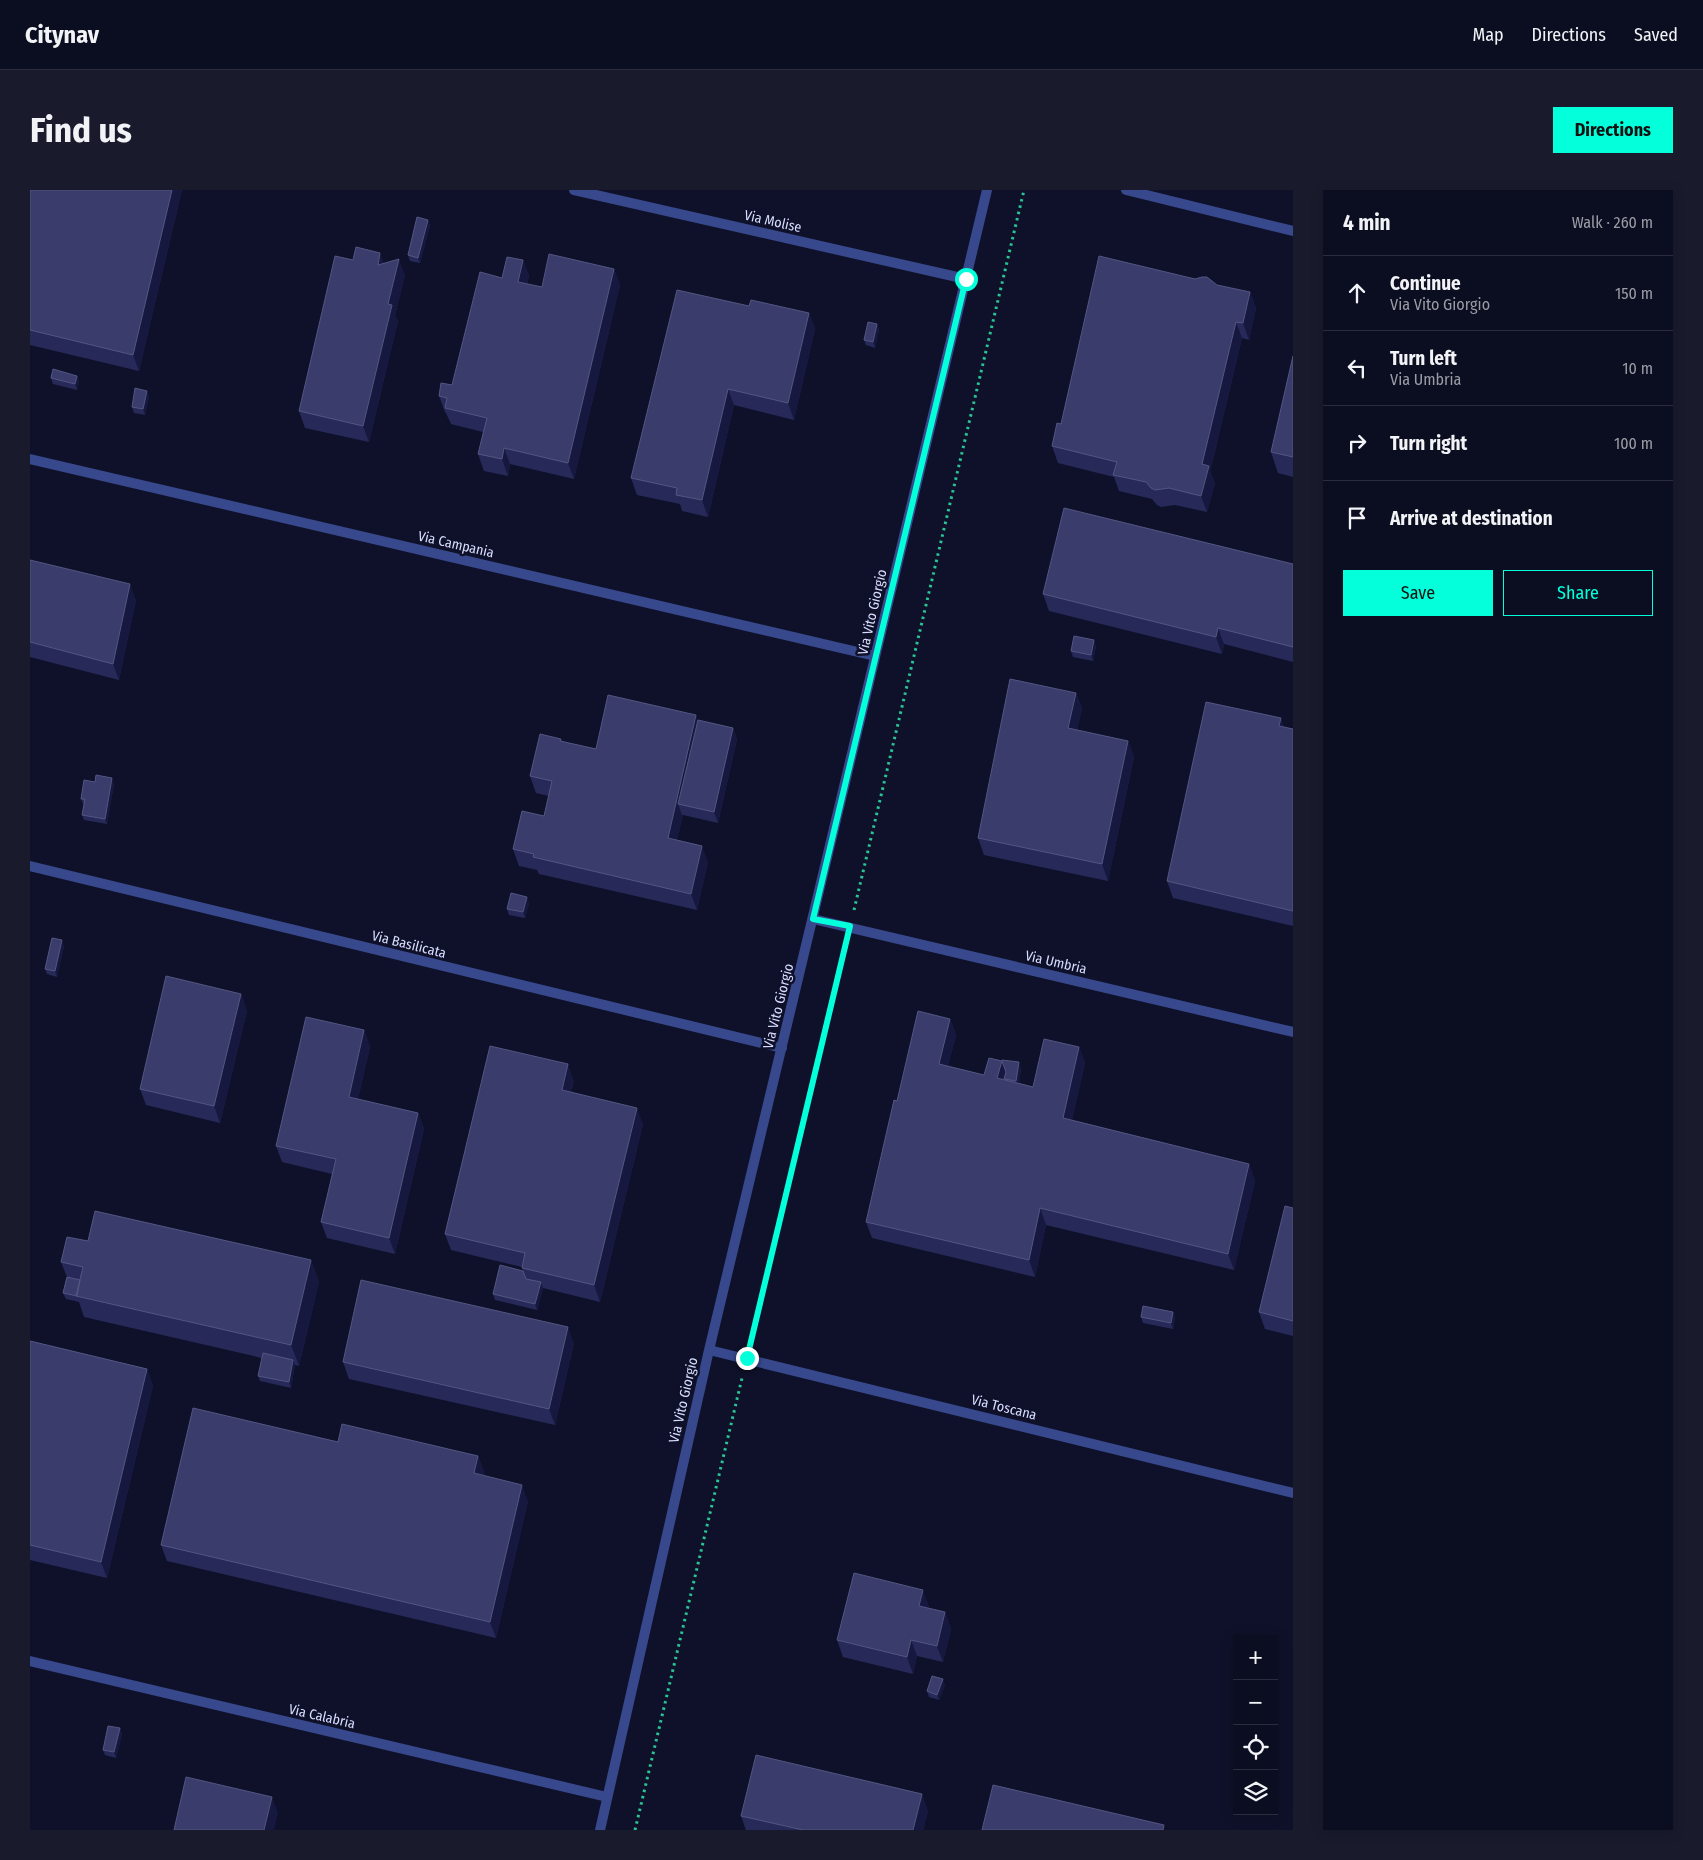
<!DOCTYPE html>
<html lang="en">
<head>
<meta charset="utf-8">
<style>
  body { margin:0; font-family:"Fira Sans Condensed",sans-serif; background:#191b2d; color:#f1f3f6 }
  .controls { position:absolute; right:15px; bottom:15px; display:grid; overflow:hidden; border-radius:0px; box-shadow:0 2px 12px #0003 }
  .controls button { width:45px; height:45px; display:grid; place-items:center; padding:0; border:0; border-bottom:1px solid #2b2d3e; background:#0b0d20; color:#f1f3f6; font:25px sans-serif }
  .stop { position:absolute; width:15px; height:15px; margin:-11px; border:4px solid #04ffdb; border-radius:50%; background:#fff }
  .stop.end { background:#04ffdb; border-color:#fff; box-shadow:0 1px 5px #0008 }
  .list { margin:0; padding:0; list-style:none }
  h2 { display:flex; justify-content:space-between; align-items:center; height:65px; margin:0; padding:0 20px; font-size:21px }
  h2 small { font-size:16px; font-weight:400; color:#9a9ca5 }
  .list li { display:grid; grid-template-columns:32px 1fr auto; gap:15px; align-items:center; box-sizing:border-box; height:75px; padding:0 20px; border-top:1px solid #2b2d3e }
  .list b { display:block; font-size:19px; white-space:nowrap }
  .list p { margin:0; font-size:16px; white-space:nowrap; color:#9a9ca5 }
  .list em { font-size:16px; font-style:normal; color:#9a9ca5 }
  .actions { display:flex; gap:10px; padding:15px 20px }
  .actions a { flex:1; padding:11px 0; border:1px solid #04ffdb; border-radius:0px; text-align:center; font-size:18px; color:#04ffdb }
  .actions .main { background:#04ffdb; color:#111 }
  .icon { flex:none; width:28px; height:28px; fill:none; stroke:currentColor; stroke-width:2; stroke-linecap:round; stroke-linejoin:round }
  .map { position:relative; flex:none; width:1263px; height:1640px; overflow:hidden; border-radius:0px }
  header { display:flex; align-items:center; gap:30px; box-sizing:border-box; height:70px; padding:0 25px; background:#0b0d20; border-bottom:1px solid #2b2d3e }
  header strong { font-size:24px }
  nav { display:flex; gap:28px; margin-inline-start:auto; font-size:18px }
  .intro { display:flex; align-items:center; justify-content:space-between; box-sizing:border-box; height:120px; padding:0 30px }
  h1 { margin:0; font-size:35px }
  .button { padding:12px 22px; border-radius:0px; background:#04ffdb; color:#111; font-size:18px; font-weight:700 }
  main { display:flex; gap:30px; padding:0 30px }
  aside { flex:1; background:#0b0d20; border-radius:0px; box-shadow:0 2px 12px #0003 }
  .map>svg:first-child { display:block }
</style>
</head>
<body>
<header>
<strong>Citynav</strong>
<nav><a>Map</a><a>Directions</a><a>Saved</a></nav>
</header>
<div class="intro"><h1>Find us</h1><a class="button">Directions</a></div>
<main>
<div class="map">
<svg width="1263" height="1640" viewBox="0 0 1263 1640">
  <rect width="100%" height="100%" fill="#0f112a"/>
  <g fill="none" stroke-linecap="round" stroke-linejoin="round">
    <path stroke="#29c394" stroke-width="3" stroke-dasharray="2.5 4" stroke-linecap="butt" d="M824 720 994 0
      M721 1150 816 755
      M605 1640 712 1188"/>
    <path stroke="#37498c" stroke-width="10" d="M544 0 936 89
      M1096 0 1263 41
      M0 269 845 466
      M0 676 752 858
      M783 729 1263 842
      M679 1160 1263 1303
      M0 1471 577 1607
      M570 1640 679 1160 957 0"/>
  </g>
  <path fill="#272a59" d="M0 0H152L109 181 0 155Z
    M398 30 400 36 390 73 380 71 378 65Z
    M323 70 354 73 375 85 365 125 368 131 339 252 275 238 269 221Z
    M493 70 499 86 497 94 512 97 584 79 590 95 544 289 480 274 478 286 454 281 448 264 453 242 421 234 416 223 415 222 409 206 422 195 472 88Z
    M1187 95 1220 102 1226 118 1219 150 1212 148 1185 261 1180 281 1185 293 1177 322 1145 315 1131 317 1127 315 1122 309 1089 301 1084 287 1028 273 1022 256Z
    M719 116 779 123 785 139 764 230 704 215 678 327 652 321 650 314 607 305 601 288Z
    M847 134 849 140 845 158 836 155 834 150Z
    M1263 166V287L1248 283 1241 262Z
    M47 186 49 191 47 200 23 194 21 188Z
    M119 206 115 225 104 223 102 217Z
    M0 370 106 410 89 490 0 467Z
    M1263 374V472L1194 454 1192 464 1019 421 1013 404Z
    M1066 456 1063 471 1043 467 1041 461Z
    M1046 503 1052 519 1047 540 1098 551 1104 567 1078 691 954 665 948 648Z
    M668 530 703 538 707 549 688 633 653 625 647 650 678 672 667 720 509 684 507 680 489 676 483 659 514 626 519 606 506 603 500 586 531 549 532 551 566 559Z
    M1254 537 1263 539V736L1143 708 1137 691Z
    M65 592 84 594 77 634 54 630 52 625 54 614H53L51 609Z
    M499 713 495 728 479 725 477 719Z
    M34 756 27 787 17 784 15 779Z
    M211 804 217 821 190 933 116 915 110 899Z
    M920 829 926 845 918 876 954 885 991 878 989 893 1003 897 1049 857 1055 873 1042 930 1219 974 1225 991 1204 1080 1016 1035 1005 1087 842 1048 836 1032 867 911Z
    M334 840 340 857 328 909 388 923 394 939 365 1064 297 1048 291 1032 302 984 252 972 246 956Z
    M544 891 541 903 613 934 570 1112 513 1098 507 1120 465 1110 463 1104 493 1081 492 1077 421 1060 415 1044Z
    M1263 1018V1146L1235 1139 1229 1122Z
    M58 1051 281 1070 289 1092 269 1176 265 1175 261 1198 230 1191 228 1186 232 1168 54 1127 49 1112 36 1109 33 1103 37 1087 31 1072Z
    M1143 1122 1145 1128 1143 1139 1113 1133 1111 1127Z
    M0 1151 117 1179 123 1196 77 1388 0 1370Z
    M544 1153 525 1235 319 1189 313 1172Z
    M308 1252 448 1266 454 1282 453 1286 498 1311 466 1448 137 1371 131 1355Z
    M899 1416 898 1418 915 1422 921 1439 913 1472 887 1466 883 1484 813 1467 807 1450Z
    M915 1495 909 1510 899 1507 897 1501Z
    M90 1538 92 1544 86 1568 75 1565 73 1560Z
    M898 1621 893 1640H716L711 1626Z"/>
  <path fill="#16183f" d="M142 0H152L109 181 103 165Z
    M398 30 400 36 390 73 388 68Z
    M350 63 356 79 348 75Z
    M369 69 375 85 365 125 368 131 339 252 333 236 358 114Z
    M493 70 499 86 494 108 488 92Z
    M584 79 590 95 544 289 538 273Z
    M1220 102 1226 118 1219 150 1213 133Z
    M779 123 785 139 764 230 758 213Z
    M1206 132 1212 148 1180 281 1185 293 1177 322 1171 306 1172 274Z
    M847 134 849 140 845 158 843 152Z
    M47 186 49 191 47 200 45 194Z
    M698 199 704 215 678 327 672 310Z
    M117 201 119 206 115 225 113 219Z
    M474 258 480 274 478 286 472 269Z
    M100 394 106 410 89 490 83 474Z
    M1188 438 1194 454 1192 464 1186 447Z
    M1064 450 1066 456 1063 471 1061 465Z
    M1046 503 1052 519 1044 554 1038 538Z
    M666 525 672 541 648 614 652 625H653L644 665 638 648Z
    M1251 528 1257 544 1249 536Z
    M703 538 707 549 688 633 684 622Z
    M1098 551 1104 567 1078 691 1072 674Z
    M82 588 84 594 77 634 75 629Z
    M672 656 678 672 667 720 661 704Z
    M497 707 499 713 495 728 493 722Z
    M32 750 34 756 27 787 25 781Z
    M211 804 217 821 190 933 184 916Z
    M920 829 926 845 915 890 909 874Z
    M334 840 340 857 325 923 319 907Z
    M1049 857 1055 873 1039 944 1033 928Z
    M972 871 978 887 974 889 976 895 967 888Z
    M989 872 991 878 989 896 986 891Z
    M538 874 544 891 538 917 532 900Z
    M607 918 613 934 570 1112 564 1095Z
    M388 923 394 939 365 1064 359 1048Z
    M1219 974 1225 991 1204 1080 1198 1064Z
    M1010 1018 1016 1035 1005 1087 999 1070Z
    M281 1070 289 1092 269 1176 261 1155Z
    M511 1092 513 1098 507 1120 505 1114Z
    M1143 1122 1145 1128 1143 1139 1141 1133Z
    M538 1137 544 1153 525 1235 519 1219Z
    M263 1170 265 1175 261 1198 259 1192Z
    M117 1179 123 1196 77 1388 71 1372Z
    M448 1266 454 1282 450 1300 444 1283Z
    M492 1295 498 1311 466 1448 460 1432Z
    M893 1400 899 1416 895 1432 889 1416Z
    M915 1422 921 1439 913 1472 907 1456Z
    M881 1450 887 1466 883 1484 877 1467Z
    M913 1489 915 1495 909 1510 907 1505Z
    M90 1538 92 1544 86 1568 84 1562Z
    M892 1604 898 1621 893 1640H883Z
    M242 1607 248 1623 244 1640H234Z"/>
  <path fill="#3a3d6b" stroke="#535682" d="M0 0H142L103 165 0 140Z
    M387 27 398 30 388 68 378 65Z
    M326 57 350 63 348 75 369 69 358 114 362 115 333 236 269 221 305 66 323 70Z
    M519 64 584 79 538 273 474 258 472 269 448 264 457 228 415 218 417 208 409 206 411 193 422 195 450 82 472 88 477 67 493 70 488 92 512 97Z
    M1069 66 1165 89 1172 87H1177L1187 95 1220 102 1213 133 1206 132 1179 245 1172 274 1179 276 1171 306 1139 298 1125 300 1121 298 1116 292 1083 285 1087 272 1022 256 1027 233 1031 234Z
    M647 100 719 116 721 110 779 123 758 213 698 199 672 310 646 305 647 298 601 288Z
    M838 132 847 134 843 152 834 150Z
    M1263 166V267L1241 262Z
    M23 179 47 186 45 194 21 188Z
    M105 198 117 201 113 219 102 217Z
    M1034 318 1263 374V457L1188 438 1186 447 1013 404Z
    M0 370 100 394 83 474 0 452Z
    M1044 446 1064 450 1061 465 1041 461Z
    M980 489 1046 503 1038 538 1098 551 1072 674 948 648Z
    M578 505 666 525 638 648 672 656 661 704 503 667 504 664 483 659 492 621 514 626 522 591 500 586 510 544 531 549 530 551 566 559Z
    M1176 512 1251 528 1249 536 1263 539V721L1137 691Z
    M668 530 703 538 684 622 648 614Z
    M66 585 82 588 75 629 52 625 55 609H51L54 590 65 592Z
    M481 703 497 707 493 722 477 719Z
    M22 748 32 750 25 781 15 779Z
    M136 786 211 804 184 916 110 899Z
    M888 821 920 829 909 874 954 885 959 868 972 871 967 888 1003 897 1014 849 1049 857 1033 928 1219 974 1198 1064 1010 1018 999 1070 836 1032 864 910 867 911Z
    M276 827 334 840 319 907 388 923 359 1048 291 1032 306 969 246 956Z
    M460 856 538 874 532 900 607 918 564 1095 492 1078 495 1063 415 1044Z
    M972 870 989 872 986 891 974 889 976 882 972 871Z
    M1255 1016 1263 1018V1131L1229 1122Z
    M65 1021 281 1070 261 1155 46 1106 53 1077 31 1072 37 1047 58 1051Z
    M470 1075 493 1081 496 1089 511 1092 505 1114 463 1104Z
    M37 1087 50 1090 47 1106 33 1103Z
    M331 1090 538 1137 519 1219 313 1172Z
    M1113 1116 1143 1122 1141 1133 1111 1127Z
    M0 1151 117 1179 71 1372 0 1355Z
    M233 1163 263 1170 259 1192 228 1186Z
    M163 1218 308 1252 312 1234 448 1266 444 1283 492 1295 460 1432 131 1355Z
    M824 1383 893 1400 889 1416 915 1422 907 1456 881 1450 877 1467 807 1450Z
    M902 1486 913 1489 907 1505 897 1501Z
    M78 1536 90 1538 84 1562 73 1560Z
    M726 1565 892 1604 883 1640H773L711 1626Z
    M156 1587 242 1607 234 1640H144Z
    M963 1595 1134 1635 1133 1640H952Z"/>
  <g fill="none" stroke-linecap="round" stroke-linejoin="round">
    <path stroke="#04ffdb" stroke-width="6" d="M717 1168 820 736 783 729 936 89"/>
  </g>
  <g text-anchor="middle" stroke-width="5" stroke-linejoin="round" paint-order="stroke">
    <g font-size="14" fill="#d8ddff" stroke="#0f112a">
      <text transform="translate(743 31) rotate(13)" y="5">Via Molise</text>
      <text transform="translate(426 354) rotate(13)" y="5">Via Campania</text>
      <text transform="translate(842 422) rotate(-77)" y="5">Via Vito Giorgio</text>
      <text transform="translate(379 754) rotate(14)" y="5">Via Basilicata</text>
      <text transform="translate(1026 772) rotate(13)" y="5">Via Umbria</text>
      <text transform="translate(748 816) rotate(-76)" y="5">Via Vito Giorgio</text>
      <text transform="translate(653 1210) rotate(-77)" y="5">Via Vito Giorgio</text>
      <text transform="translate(974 1217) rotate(14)" y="5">Via Toscana</text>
      <text transform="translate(292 1526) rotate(13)" y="5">Via Calabria</text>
    </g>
  </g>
</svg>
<div class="controls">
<button>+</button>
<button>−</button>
<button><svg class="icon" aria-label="locate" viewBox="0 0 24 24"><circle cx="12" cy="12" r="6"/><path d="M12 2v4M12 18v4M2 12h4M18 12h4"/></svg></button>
<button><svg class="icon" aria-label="layers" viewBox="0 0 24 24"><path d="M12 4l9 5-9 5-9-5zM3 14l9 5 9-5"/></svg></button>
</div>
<div class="stop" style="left:936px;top:89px"></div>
<div class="stop end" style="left:717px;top:1168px"></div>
</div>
<aside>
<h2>4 min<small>Walk · 260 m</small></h2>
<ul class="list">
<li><svg class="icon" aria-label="ahead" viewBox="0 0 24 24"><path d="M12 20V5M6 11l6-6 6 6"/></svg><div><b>Continue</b><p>Via Vito Giorgio</p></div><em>150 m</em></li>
<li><svg class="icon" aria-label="left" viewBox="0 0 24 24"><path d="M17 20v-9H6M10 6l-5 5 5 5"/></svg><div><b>Turn left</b><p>Via Umbria</p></div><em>10 m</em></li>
<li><svg class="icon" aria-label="right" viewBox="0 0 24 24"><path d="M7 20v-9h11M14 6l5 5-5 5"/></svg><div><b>Turn right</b></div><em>100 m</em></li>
<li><svg class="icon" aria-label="arrive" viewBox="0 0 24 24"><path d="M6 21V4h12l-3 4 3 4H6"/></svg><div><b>Arrive at destination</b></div></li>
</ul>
<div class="actions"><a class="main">Save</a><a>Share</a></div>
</aside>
</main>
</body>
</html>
